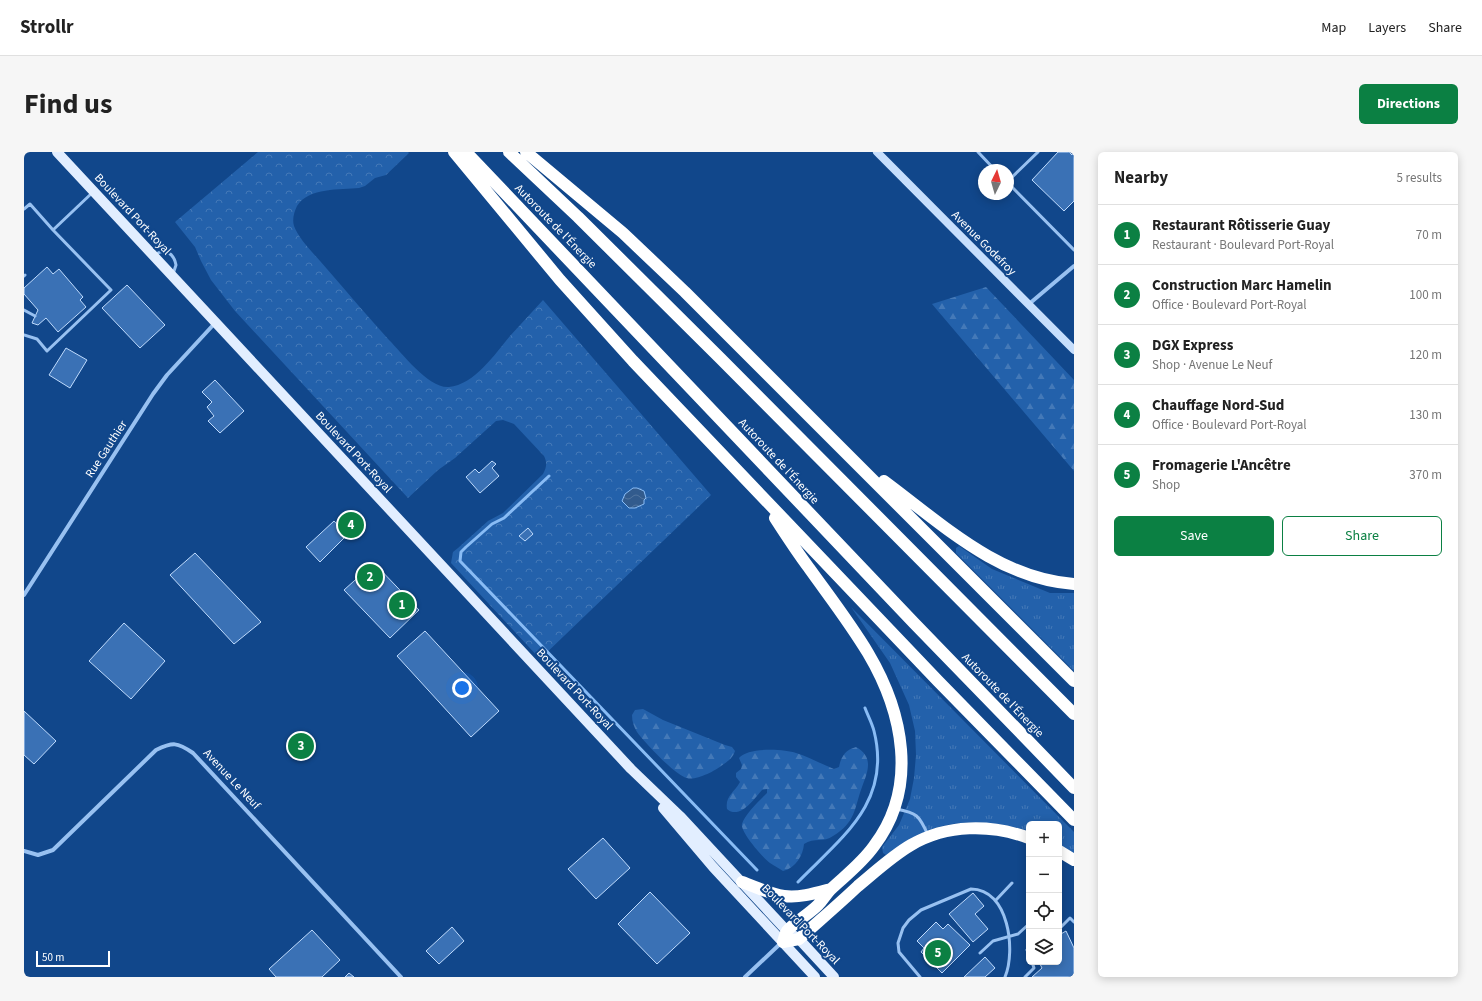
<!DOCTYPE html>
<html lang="en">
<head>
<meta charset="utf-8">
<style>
  body { margin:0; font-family:"Source Sans 3",sans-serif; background:#f6f6f6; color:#222 }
  .controls { position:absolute; right:12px; bottom:12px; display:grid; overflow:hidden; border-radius:6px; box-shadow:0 2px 10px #0003 }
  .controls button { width:36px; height:36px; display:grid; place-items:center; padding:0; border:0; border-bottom:1px solid #e0e0e0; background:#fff; color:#222; font:20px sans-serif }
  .compass { position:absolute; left:954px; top:12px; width:36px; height:36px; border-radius:50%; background:#fff; box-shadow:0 2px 10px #0003; rotate:5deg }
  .scale { position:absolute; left:12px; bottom:10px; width:74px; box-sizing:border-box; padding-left:4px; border:2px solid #fff; border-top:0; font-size:11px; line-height:14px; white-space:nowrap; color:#fff; -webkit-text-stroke:3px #11478b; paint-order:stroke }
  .you { position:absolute; left:438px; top:536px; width:14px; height:14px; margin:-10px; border:3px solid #fff; border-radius:50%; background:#1a73e8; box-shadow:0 0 0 6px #1a73e833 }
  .badge { display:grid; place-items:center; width:26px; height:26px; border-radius:50%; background:#0b8043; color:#fff; font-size:13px; font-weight:700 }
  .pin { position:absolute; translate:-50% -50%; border:2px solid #fff; box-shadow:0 1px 4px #0006 }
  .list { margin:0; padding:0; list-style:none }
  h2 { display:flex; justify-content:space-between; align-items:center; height:52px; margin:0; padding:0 16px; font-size:17px }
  h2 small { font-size:13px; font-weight:400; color:#767676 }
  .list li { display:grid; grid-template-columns:26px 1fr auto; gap:12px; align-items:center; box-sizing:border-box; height:60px; padding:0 16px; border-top:1px solid #e0e0e0 }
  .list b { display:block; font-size:15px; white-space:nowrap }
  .list p { margin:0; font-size:13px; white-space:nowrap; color:#767676 }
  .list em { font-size:13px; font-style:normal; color:#767676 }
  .actions { display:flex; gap:8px; padding:12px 16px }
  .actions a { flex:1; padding:9px 0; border:1px solid #0b8043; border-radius:6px; text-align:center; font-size:14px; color:#0b8043 }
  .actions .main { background:#0b8043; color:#fff }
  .icon { flex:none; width:22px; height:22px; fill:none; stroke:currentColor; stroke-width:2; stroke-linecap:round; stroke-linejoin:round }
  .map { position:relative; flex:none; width:1050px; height:825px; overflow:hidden; border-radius:6px }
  header { display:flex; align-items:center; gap:24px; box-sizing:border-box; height:56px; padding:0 20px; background:#fff; border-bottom:1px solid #e0e0e0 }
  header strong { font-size:19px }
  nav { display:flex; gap:22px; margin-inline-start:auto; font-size:14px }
  .intro { display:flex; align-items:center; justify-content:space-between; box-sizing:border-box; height:96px; padding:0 24px }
  h1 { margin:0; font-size:28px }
  .button { padding:10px 18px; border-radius:6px; background:#0b8043; color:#fff; font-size:14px; font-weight:700 }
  main { display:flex; gap:24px; padding:0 24px }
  aside { flex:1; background:#fff; border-radius:6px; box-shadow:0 2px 10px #0003 }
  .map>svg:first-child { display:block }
</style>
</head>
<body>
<header>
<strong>Strollr</strong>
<nav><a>Map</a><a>Layers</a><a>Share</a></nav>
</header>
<div class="intro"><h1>Find us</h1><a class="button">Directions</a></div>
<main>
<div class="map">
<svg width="1050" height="825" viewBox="0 0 1050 825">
  <defs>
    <pattern id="grass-tufts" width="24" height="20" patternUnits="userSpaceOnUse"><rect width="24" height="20" fill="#2361ab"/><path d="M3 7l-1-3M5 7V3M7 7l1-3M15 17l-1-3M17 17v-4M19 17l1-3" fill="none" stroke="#4479b8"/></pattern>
    <pattern id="forest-firs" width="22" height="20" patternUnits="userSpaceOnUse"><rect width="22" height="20" fill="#2361ab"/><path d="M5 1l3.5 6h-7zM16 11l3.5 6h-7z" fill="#4479b8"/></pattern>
    <pattern id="park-crowns" width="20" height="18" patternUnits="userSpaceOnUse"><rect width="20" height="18" fill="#2361ab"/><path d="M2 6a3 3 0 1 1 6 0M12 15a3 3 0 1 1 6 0" fill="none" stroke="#4479b8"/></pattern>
    <pattern id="water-waves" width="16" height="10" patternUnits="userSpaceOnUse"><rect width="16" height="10" fill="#325b8d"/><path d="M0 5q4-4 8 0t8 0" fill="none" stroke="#51749e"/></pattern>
  </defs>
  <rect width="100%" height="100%" fill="#11478b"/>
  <path fill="url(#grass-tufts)" d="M935 394 968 417 1026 441H1050V519L932 401V396Z
    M827 455 1050 680V701L1035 693V672H1005V679C976 670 940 667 911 676 894 681 877 693 862 703L859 701 858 695 875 673 886 647 890 626 892 603 891 579 885 553 866 511Z"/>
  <path fill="url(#forest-firs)" d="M962 135 1050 228V319L908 152Z
    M619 557 639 568 701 593 708 595 711 599C709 606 703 610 697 614 691 619 671 629 663 626 652 624 620 590 613 580 610 575 608 570 608 563L611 558Z
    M832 595C850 605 844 619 838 635 830 657 832 670 809 684 800 691 790 685 780 692 779 703 772 716 759 719 755 716 750 714 746 711 739 706 716 680 718 672 720 663 737 647 743 641V637L738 638C730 647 716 668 703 657 701 644 710 641 716 630L712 625V621L717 617 718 613 715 606C724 595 760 597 772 601 785 605 797 612 810 617L815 615C817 605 821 598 832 595Z"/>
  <path fill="url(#park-crowns)" d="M234 0H384L385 1 362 23 351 26 341 34 335 36C316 38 285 35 273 54 270 60 268 68 270 74 275 88 294 106 303 117 324 141 344 165 365 188 378 201 405 237 425 235 450 233 471 202 486 184 497 172 508 160 519 148L687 343 516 507 427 411 429 400 434 396 464 369 479 361 519 322C523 315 523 310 520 304L490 272 479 268 472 269 431 306 414 318 384 346 211 159 187 128 177 109 171 95 151 70Z"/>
  <path fill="url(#water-waves)" stroke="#89bcf5" d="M609 336H613L620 339 622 346 620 348V352L611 356H605L598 349 601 342Z"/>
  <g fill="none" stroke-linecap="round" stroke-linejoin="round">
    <path stroke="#89bcf5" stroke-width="3" d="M525 324 480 366 468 372 442 395 437 400 436 409 733 718
      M774 730C818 685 868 650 850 579 848 571 844 564 841 556"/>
  </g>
  <path fill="#3a71b5" stroke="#bfdbfd" d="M1034 0H1045L1048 3 1050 0V49L1040 59 1008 28Z
    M23 115 29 122 35 117 59 145 56 148 62 155 34 180 22 166 14 173 8 171 14 158 0 142V136Z
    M103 133 141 173 116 196 78 156Z
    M42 196 63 208 46 236 25 223Z
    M191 228 220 259 196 281 184 269 190 264 183 255 188 250 178 240Z
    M468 309 472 312 468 316 475 324 456 341 442 325 451 317 455 321Z
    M310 369 323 383 296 410 282 395Z
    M504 376 509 382 501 389 495 384Z
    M171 401 237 470 210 492 146 423Z
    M350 411 395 458 366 486 320 438Z
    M100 471 141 509 107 547 65 509Z
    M401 479 475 559 447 585 373 504Z
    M0 559 32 589 10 612 0 603Z
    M579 686 606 716 572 747 544 717Z
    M626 740 666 781 633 812 594 772Z
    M949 741 960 754 951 762 964 777 949 790 925 762Z
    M912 770 919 777 924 772 946 793 918 821 897 800 900 796 893 789Z
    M428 775 440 789 415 812 402 799Z
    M288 778 316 808 298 825H252L245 817Z
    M1042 779 1050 796V825H1008L1018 816 1015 810H1035V783Z
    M961 805 971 816 961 825H940Z
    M325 821 330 825H321Z"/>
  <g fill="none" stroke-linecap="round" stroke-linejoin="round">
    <path stroke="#98c1f1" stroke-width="3" d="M954 0 971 18
      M984 29 1014 0
      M984 31 1050 98
      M0 57 6 52 29 78
      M132 102C142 96 150 102 152 113L149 122
      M0 124 1 123
      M0 158 11 164
      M0 183 13 187 23 199 87 138 29 78 68 41
      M872 657C893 661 895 663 904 683
      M972 748 988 731
      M1035 777 1046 766 1050 770
      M1003 798 1005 803
      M956 801 969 789 994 782 1005 772
      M896 825 875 800 874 791 879 776 885 768 897 758 947 737C985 737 992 799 981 825
      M1001 825 1010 816 1008 810"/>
    <path stroke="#98c1f1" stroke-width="4" d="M1005 152 1050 114
      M0 443 129 242 143 223 191 171
      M0 699 14 703 29 698 132 598C149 590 153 590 169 601L377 825
      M721 825 757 791"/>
    <path stroke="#c6defc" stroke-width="8" d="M853 0 1050 198"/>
    <path stroke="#e2eeff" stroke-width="10" d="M33 0 607 617 656 664 763 779 775 787 810 825
      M639 656 689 715 791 825"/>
    <path stroke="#fff" stroke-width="12" d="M430 0 536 128 609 209 914 529 1050 668
      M442 0 890 471 1050 636
      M485 0 554 65 696 206 1050 562
      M502 0 599 81 661 140 1050 529
      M860 329C918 372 975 427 1050 432
      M751 366C762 383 773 400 785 416 805 444 826 471 844 501 879 560 895 635 850 694 838 711 822 723 807 737 802 742 799 748 794 753 785 762 771 770 763 779 761 782 760 787 759 790
      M1035 699 1050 708
      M718 730C732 735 746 742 760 744 776 746 792 741 807 737
      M759 790 775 787C795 769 815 752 834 734 851 720 868 704 887 693 923 672 967 672 1005 686"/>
  </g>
  <g text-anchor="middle" stroke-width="4" stroke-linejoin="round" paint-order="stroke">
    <g font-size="12" fill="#fff" stroke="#11478b">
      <text transform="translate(109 62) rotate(47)" y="4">Boulevard Port-Royal</text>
      <text transform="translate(532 74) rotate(46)" y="4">Autoroute de l'Énergie</text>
      <text transform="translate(960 91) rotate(45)" y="4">Avenue Godefroy</text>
      <text transform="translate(82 297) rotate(-57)" y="4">Rue Gauthier</text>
      <text transform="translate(330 300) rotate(47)" y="4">Boulevard Port-Royal</text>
      <text transform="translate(755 309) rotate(47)" y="4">Autoroute de l'Énergie</text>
      <text transform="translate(551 537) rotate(47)" y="4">Boulevard Port-Royal</text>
      <text transform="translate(979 543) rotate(46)" y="4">Autoroute de l'Énergie</text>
      <text transform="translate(208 627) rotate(47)" y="4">Avenue Le Neuf</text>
      <text transform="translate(777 772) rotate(46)" y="4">Boulevard Port-Royal</text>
    </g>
  </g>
</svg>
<div class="controls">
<button>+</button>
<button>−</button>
<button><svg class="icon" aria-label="locate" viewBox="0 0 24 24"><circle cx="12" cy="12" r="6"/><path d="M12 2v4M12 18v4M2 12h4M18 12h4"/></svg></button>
<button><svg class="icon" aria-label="layers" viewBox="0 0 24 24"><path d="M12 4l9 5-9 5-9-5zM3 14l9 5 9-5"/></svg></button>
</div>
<svg class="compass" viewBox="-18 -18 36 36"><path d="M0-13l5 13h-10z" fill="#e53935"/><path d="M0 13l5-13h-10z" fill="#767676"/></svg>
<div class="scale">50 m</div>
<div class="you"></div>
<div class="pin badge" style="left:378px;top:453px">1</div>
<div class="pin badge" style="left:346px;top:425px">2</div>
<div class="pin badge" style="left:277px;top:594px">3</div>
<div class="pin badge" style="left:327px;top:373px">4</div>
<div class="pin badge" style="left:914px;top:801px">5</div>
</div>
<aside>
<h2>Nearby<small>5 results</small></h2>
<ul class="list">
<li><span class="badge">1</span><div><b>Restaurant Rôtisserie Guay</b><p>Restaurant · Boulevard Port-Royal</p></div><em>70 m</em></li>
<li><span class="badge">2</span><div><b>Construction Marc Hamelin</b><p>Office · Boulevard Port-Royal</p></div><em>100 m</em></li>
<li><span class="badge">3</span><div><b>DGX Express</b><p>Shop · Avenue Le Neuf</p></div><em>120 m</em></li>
<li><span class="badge">4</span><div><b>Chauffage Nord-Sud</b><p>Office · Boulevard Port-Royal</p></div><em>130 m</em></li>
<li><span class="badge">5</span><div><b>Fromagerie L'Ancêtre</b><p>Shop</p></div><em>370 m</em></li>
</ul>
<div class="actions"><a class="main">Save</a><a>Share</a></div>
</aside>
</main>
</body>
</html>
